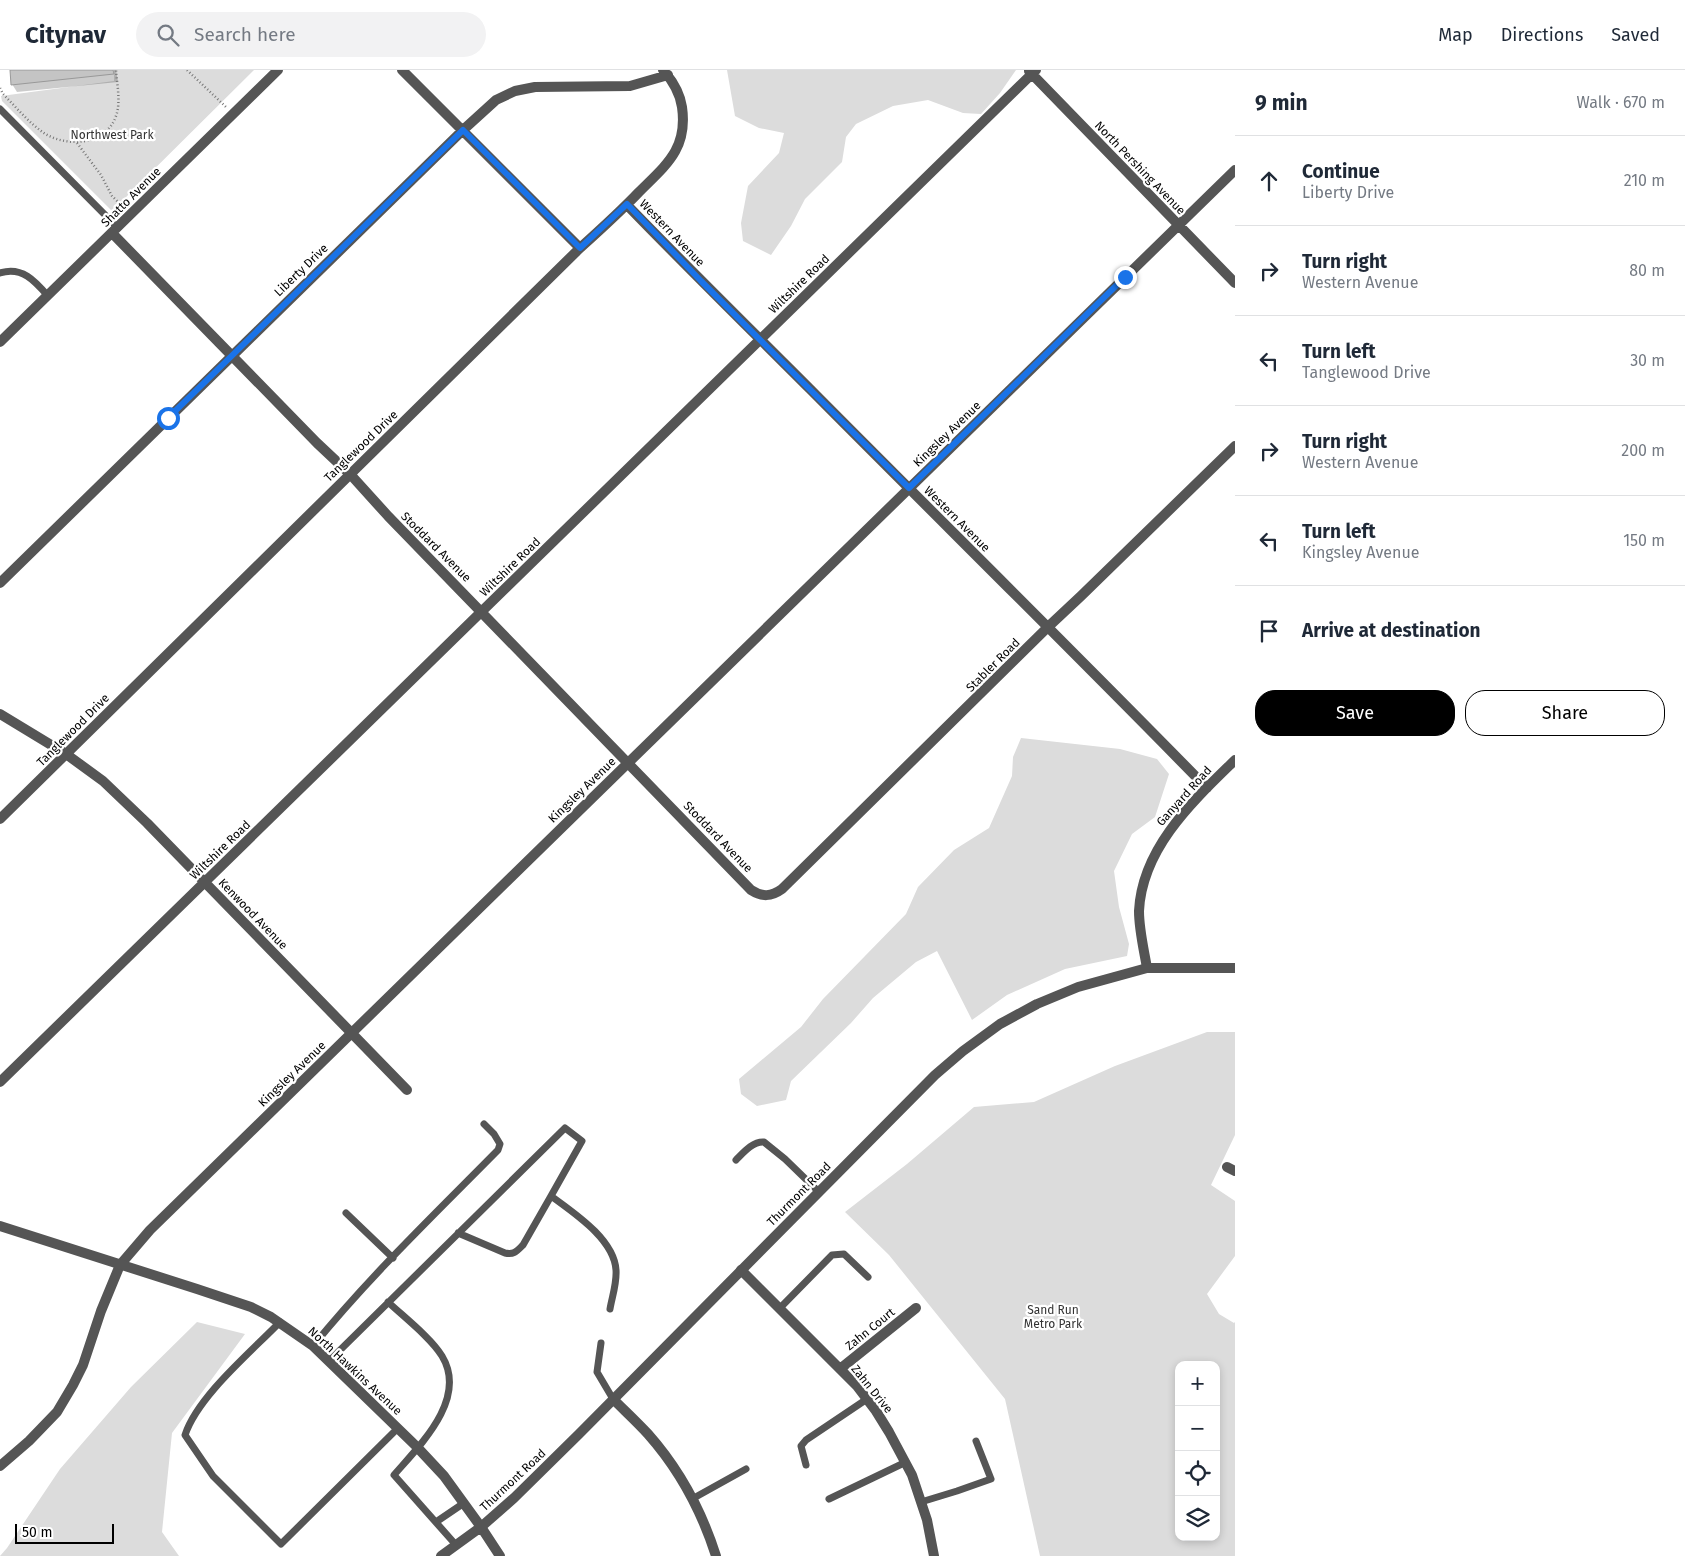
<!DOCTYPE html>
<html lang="en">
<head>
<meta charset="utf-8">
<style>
  body { margin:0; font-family:"Fira Sans",sans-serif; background:#f2f2f3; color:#1f2937 }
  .controls { position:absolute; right:15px; bottom:15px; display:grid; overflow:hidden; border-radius:10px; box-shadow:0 2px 8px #0003 }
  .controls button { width:45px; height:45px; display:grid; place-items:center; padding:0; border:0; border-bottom:1px solid #e0e1e3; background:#fff; color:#1f2937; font:25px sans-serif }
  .scale { position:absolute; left:15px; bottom:12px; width:99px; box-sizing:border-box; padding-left:5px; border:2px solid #000; border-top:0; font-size:14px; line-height:18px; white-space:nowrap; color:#000; -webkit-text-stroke:4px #fff; paint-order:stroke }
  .stop { position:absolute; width:15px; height:15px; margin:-11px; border:4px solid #1a73e8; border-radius:50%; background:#fff }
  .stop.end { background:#1a73e8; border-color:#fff; box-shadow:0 1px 5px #0008 }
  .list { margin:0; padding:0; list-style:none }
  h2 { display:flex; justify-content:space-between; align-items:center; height:65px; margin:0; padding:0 20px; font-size:21px }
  h2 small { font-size:16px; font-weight:400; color:#747a83 }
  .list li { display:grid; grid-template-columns:32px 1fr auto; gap:15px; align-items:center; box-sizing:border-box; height:90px; padding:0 20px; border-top:1px solid #e0e1e3 }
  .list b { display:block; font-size:19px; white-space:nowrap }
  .list p { margin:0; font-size:16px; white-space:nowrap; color:#747a83 }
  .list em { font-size:16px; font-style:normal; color:#747a83 }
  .actions { display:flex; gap:10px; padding:15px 20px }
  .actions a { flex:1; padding:11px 0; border:1px solid #000; border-radius:20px; text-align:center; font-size:18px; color:#000 }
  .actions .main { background:#000; color:#fff }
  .icon { flex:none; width:28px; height:28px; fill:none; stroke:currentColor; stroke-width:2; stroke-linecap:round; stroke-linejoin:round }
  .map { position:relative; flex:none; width:1235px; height:1486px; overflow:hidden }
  header { display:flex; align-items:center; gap:30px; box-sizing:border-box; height:70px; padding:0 25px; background:#fff; border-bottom:1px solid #e0e1e3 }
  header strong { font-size:24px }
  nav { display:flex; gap:28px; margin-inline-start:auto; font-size:18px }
  .search { width:350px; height:45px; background:#f2f2f3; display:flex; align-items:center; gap:12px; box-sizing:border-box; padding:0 18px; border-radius:28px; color:#747a83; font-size:19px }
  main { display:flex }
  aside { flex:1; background:#fff }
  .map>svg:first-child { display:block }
</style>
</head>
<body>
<header>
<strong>Citynav</strong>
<div class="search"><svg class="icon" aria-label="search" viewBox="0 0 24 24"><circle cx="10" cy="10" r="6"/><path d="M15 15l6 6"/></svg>Search here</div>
<nav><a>Map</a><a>Directions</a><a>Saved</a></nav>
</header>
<main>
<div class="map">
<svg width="1235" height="1486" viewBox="0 0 1235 1486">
  <rect width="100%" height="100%" fill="#fff"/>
  <path fill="#dcdcdc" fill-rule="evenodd" d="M114 0H254L112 141 2 31 1 26 114 11Z
    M727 0H1016L1000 23 981 44 963 43 928 30 893 36 856 54 846 67 842 92 805 129 791 156 771 185 743 171 741 153 748 116 779 83 784 63 759 58 735 46Z
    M1021 668 1120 679 1157 689 1169 704 1155 747 1132 764 1114 801 1119 837 1129 874 1127 886 1065 899 1007 925 972 950 937 881 916 892 873 928 851 953 791 1011 786 1030 757 1036 741 1024 739 1009 801 957 823 929 906 844 918 817 954 780 989 758 1012 706 1013 687Z
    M1207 962H1235V1065L1211 1115 1235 1131V1186L1207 1224 1219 1244 1234 1253 1235 1252V1486H1040L1005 1329 889 1185 845 1142 907 1094 974 1037 1034 1032 1115 996ZM1179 1295H1216V1467H1179Z
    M197 1252 245 1264 172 1363 162 1462 179 1486H0L7 1478 60 1399 131 1317Z"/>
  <path fill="#0003" d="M11 0H116L118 12 17 22 12 14Z"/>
  <path fill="#c4c4c4" stroke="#999" d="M10 0H113L114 4 11 15Z"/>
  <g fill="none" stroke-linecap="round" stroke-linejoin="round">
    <path stroke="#777" stroke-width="2.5" stroke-dasharray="1 2.5" stroke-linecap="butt" d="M187 0 226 37
      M0 18 3 24C16 37 29 53 44 63 67 78 106 75 116 46 121 32 117 15 116 0
      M77 73 101 105 112 126 122 136"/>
    <path stroke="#555" stroke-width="7" d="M0 39 118 158
      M0 203C22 196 35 211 48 226
      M736 1090C743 1083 753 1071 764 1072L785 1089 819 1122
      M346 1143 393 1188
      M458 1163 505 1183C514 1185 517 1181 523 1175L551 1126
      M388 1232C404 1247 431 1268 442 1286 468 1329 420 1375 394 1405L456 1475
      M779 1239 832 1185 844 1184 868 1207
      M280 1252C251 1282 198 1326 185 1365L213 1406 281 1474 398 1358
      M601 1273 597 1302 613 1329
      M313 1276C370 1206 435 1144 498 1080L500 1074 494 1064 484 1054
      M329 1291 565 1058 582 1071 551 1126C574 1143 614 1169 616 1200 617 1213 612 1227 610 1239
      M806 1395 801 1376 806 1370 867 1329
      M692 1429 746 1399
      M829 1429 906 1392
      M921 1432 957 1421 991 1409 976 1371
      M436 1452 464 1433"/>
    <path stroke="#555" stroke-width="10" d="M402 0 580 178
      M1029 1 1235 213
      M627 135C687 197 749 258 810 319 942 452 1076 584 1207 718
      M112 163 317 373 350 404 388 446 751 820C762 827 771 827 782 819L1049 556 1081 526 1235 376
      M0 272 278 0
      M0 513 463 60 496 30 515 21 535 17 630 16 668 5
      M0 644 66 684 103 711 147 753 407 1020
      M0 749 580 178C600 160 620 142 639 122 666 95 688 79 682 37 680 24 672 10 663 0
      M1147 898C1144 880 1139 860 1139 841 1142 778 1193 731 1235 690
      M0 1012 1036 0
      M1227 1097 1235 1101
      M741 1200 857 1316 876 1341 889 1362 912 1405 927 1450 934 1486
      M840 1299 916 1238
      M613 1329C625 1341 637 1352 648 1364 679 1399 702 1442 716 1486
      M0 1396 29 1371 57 1342 73 1315 83 1295 101 1241 120 1195 150 1160 1235 100
      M441 1486 481 1457 500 1486"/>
    <path stroke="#555" stroke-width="10" d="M0 1156 197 1219 251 1237 271 1247 313 1276 416 1376 444 1406 481 1457 514 1428 579 1364 935 1005 963 981 1000 954 1037 934 1078 917 1147 898H1235"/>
  </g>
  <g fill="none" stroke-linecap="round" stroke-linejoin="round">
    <path stroke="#1a73e8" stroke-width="6" d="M168 348 463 60 580 178 627 134 701 211 909 418 1125 207"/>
  </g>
  <g text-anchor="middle" stroke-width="4.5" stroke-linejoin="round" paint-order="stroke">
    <g font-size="12" fill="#333" stroke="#fff">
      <text x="112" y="69">Northwest Park</text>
      <text x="1053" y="1244">Sand Run<tspan x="1053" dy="14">Metro Park</tspan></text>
    </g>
    <g font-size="12" fill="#000" stroke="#fff">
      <text transform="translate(1140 98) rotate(46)" y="4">North Pershing Avenue</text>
      <text transform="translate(131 127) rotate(-45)" y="4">Shatto Avenue</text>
      <text transform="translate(672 163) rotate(46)" y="4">Western Avenue</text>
      <text transform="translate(301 200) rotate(-44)" y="4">Liberty Drive</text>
      <text transform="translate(799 214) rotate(-44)" y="4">Wiltshire Road</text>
      <text transform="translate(947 364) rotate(-44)" y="4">Kingsley Avenue</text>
      <text transform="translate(361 376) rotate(-44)" y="4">Tanglewood Drive</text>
      <text transform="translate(957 449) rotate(45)" y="4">Western Avenue</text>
      <text transform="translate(436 477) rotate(45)" y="4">Stoddard Avenue</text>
      <text transform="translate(510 497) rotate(-44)" y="4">Wiltshire Road</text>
      <text transform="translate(993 595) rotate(-45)" y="4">Stabler Road</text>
      <text transform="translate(73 660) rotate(-45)" y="4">Tanglewood Drive</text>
      <text transform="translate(582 720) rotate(-44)" y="4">Kingsley Avenue</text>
      <text transform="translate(1184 726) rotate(-48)" y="4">Ganyard Road</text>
      <text transform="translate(718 767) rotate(46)" y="4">Stoddard Avenue</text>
      <text transform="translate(220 780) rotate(-44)" y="4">Wiltshire Road</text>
      <text transform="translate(253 844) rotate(46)" y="4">Kenwood Avenue</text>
      <text transform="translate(292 1004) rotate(-44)" y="4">Kingsley Avenue</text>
      <text transform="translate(799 1124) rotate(-45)" y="4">Thurmont Road</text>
      <text transform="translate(870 1259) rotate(-39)" y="4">Zahn Court</text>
      <text transform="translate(355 1301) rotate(43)" y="4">North Hawkins Avenue</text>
      <text transform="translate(872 1319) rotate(51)" y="4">Zahn Drive</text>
      <text transform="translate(513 1410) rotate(-43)" y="4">Thurmont Road</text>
    </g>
  </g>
</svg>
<div class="controls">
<button>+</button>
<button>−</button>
<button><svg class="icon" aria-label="locate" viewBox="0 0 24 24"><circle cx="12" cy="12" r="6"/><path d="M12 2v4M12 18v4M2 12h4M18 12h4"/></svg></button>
<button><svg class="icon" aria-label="layers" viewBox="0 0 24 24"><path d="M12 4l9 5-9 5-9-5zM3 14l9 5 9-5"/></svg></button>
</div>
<div class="scale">50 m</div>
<div class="stop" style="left:168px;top:348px"></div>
<div class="stop end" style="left:1125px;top:207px"></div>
</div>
<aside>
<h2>9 min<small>Walk · 670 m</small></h2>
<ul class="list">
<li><svg class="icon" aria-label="ahead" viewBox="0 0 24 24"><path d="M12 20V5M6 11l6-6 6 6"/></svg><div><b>Continue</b><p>Liberty Drive</p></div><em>210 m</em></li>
<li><svg class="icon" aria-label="right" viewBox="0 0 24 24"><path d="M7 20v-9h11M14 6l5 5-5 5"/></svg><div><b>Turn right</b><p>Western Avenue</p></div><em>80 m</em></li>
<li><svg class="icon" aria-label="left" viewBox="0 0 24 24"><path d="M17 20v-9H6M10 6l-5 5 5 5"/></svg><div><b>Turn left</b><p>Tanglewood Drive</p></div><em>30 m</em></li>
<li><svg class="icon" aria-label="right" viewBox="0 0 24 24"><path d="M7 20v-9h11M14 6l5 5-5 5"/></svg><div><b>Turn right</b><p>Western Avenue</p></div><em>200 m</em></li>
<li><svg class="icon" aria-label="left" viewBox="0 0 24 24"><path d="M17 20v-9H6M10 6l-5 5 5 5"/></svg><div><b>Turn left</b><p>Kingsley Avenue</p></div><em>150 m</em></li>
<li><svg class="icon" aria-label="arrive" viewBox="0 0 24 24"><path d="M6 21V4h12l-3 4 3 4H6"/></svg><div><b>Arrive at destination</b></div></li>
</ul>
<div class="actions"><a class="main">Save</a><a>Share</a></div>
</aside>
</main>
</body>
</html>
